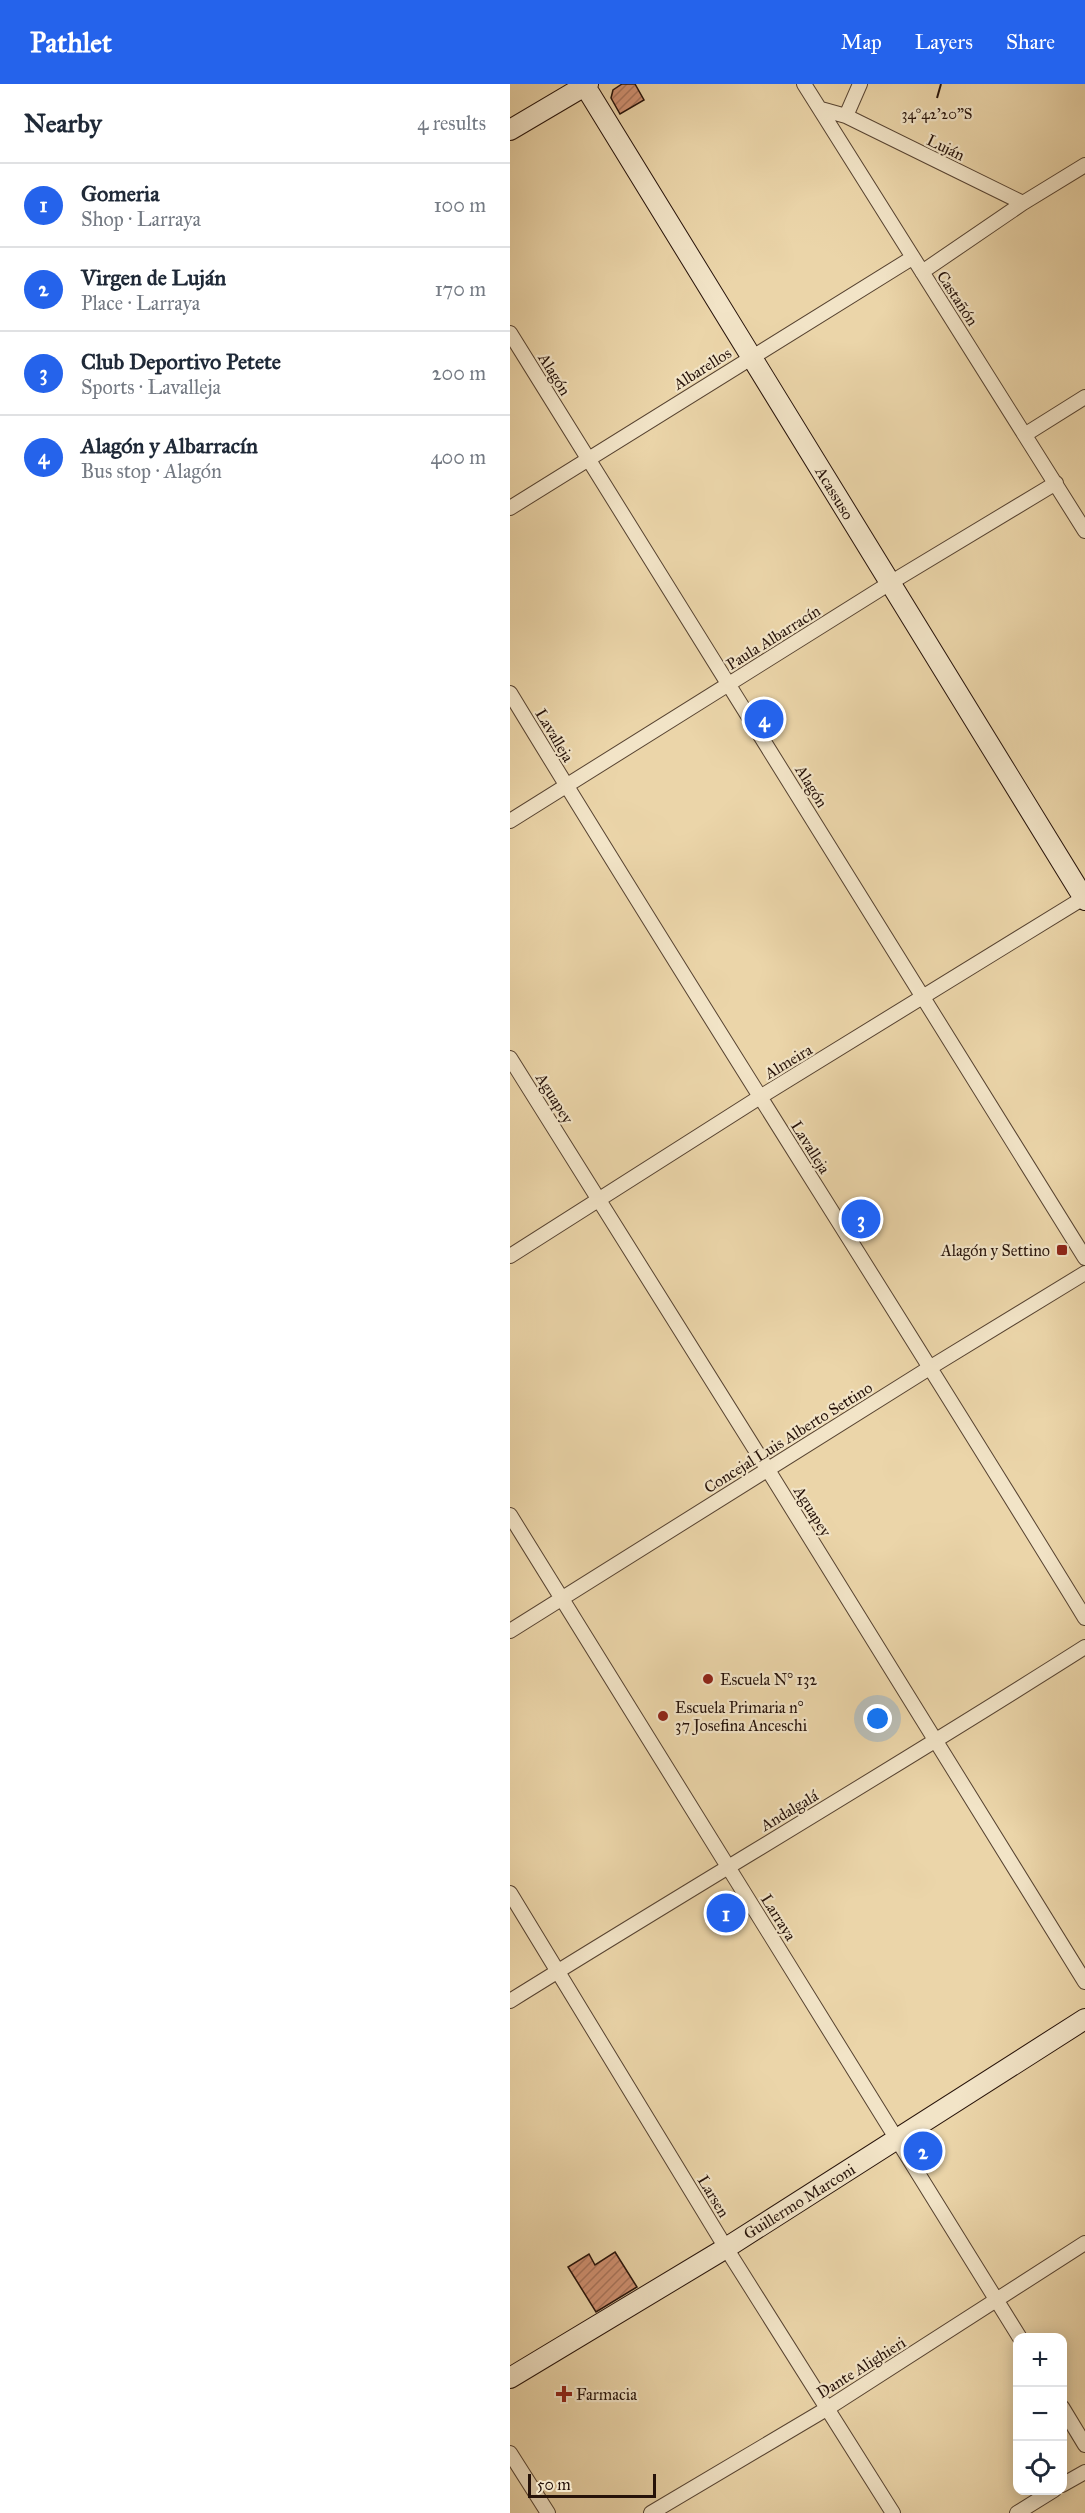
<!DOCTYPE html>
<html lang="en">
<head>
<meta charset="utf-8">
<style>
  body { margin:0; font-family:"IM FELL Great Primer",serif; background:#f2f2f3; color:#1f2937 }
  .controls { position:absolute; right:18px; bottom:18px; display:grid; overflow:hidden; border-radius:12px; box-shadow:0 3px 15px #0003 }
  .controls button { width:54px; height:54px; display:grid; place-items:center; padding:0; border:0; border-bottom:2px solid #e0e1e3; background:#fff; color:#1f2937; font:30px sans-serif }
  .scale { position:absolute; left:18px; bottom:15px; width:128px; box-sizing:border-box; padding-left:6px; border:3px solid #261209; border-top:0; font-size:16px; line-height:21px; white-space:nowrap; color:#261209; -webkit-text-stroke:4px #f2e4c7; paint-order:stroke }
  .you { position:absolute; left:368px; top:1635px; width:21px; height:21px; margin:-15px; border:4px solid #fff; border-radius:50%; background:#1a73e8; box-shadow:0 0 0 9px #1a73e833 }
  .badge { display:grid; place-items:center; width:39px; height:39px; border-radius:50%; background:#2563eb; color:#fff; font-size:20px; font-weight:700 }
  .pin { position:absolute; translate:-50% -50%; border:3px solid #fff; box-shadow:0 2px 6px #0006 }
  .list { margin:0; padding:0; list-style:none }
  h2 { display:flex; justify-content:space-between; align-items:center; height:78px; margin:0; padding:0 24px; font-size:26px }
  h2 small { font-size:20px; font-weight:400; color:#747a83 }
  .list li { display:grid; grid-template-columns:39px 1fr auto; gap:18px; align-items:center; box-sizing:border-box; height:84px; padding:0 24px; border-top:2px solid #e0e1e3 }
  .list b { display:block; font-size:22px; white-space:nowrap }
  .list p { margin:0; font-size:20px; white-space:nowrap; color:#747a83 }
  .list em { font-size:20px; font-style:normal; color:#747a83 }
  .icon { flex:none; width:33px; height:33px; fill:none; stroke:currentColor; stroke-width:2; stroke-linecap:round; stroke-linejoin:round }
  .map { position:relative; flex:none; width:575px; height:2429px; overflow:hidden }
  header { display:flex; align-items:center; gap:36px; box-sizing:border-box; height:84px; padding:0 30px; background:#2563eb; color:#fff }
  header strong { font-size:28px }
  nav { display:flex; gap:33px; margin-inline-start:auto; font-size:21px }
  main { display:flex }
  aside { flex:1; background:#fff }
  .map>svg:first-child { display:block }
</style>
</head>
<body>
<header>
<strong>Pathlet</strong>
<nav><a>Map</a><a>Layers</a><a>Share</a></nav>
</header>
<main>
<aside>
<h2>Nearby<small>4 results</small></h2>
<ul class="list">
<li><span class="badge">1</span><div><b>Gomeria</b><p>Shop · Larraya</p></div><em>100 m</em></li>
<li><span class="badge">2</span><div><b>Virgen de Luján</b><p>Place · Larraya</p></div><em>170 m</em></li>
<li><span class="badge">3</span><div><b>Club Deportivo Petete</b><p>Sports · Lavalleja</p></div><em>200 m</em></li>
<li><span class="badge">4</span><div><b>Alagón y Albarracín</b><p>Bus stop · Alagón</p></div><em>400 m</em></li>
</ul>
</aside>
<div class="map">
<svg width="575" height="2429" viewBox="0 0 575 2429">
  <defs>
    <pattern id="building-hatch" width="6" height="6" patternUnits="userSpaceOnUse" patternTransform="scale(1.5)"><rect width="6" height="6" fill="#d09172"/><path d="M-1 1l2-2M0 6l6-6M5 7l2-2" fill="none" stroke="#a9755c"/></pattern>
  </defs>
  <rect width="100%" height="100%" fill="#ebd5a9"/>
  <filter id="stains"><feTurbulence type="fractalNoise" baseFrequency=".00333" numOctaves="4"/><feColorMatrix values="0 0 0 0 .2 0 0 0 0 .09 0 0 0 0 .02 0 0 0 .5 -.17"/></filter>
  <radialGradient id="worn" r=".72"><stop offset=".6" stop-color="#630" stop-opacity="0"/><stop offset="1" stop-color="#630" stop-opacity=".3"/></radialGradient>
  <path fill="url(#building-hatch)" stroke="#261209" stroke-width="1.5" d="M112 0H125L134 16 110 30 101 14 103 6Z
    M105 2168 127 2203 86 2228 58 2183 79 2170 85 2181Z"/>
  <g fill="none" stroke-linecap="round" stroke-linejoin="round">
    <defs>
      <path id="street" d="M294 0 575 447
        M311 25 336 32 513 119
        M336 32 350 0
        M412 188 513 119 575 81
        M0 249 575 1174
        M516 350 575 313
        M0 424 402 174
        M0 609C188 919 386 1225 575 1534
        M0 737 380 499 546 399
        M0 974 258 1386 575 1898
        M0 1172 250 1013 575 813
        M0 1431 510 2254
        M0 1547 421 1283 575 1189
        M0 1809 216 2164 383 2429
        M0 1917C191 1798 385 1684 575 1563
        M552 2323 575 2361
        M0 2369 38 2429
        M552 2401 575 2388
        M141 2429 318 2324 575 2159
        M507 2429 544 2406"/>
      <path id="secondary" d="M75 2 575 816
        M0 46 78 0
        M0 2294 216 2164 575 1935"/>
    </defs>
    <use href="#street" stroke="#574331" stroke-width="16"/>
    <use href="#secondary" stroke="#261209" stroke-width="22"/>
    <use href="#street" stroke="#f2e4c7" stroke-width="14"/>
    <use href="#secondary" stroke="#f2e4c7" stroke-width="20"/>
  </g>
  <path fill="none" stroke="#261209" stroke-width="2" d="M427 14 431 0"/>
  <g fill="#8f2418" stroke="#f2e4c7" stroke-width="2">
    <rect x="546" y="1160" width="12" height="12" rx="3"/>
    <circle cx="198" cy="1595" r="6"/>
    <circle cx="153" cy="1632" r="6"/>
    <path d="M51 2301h6v6h6v6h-6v6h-6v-6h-6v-6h6z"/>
  </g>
  <g text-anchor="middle" stroke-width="4.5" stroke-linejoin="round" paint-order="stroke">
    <g font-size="16" fill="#261209" stroke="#f2e4c7">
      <text transform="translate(436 63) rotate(26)" y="6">Luján</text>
      <text transform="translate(448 214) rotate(57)" y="6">Castañón</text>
      <text transform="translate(192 284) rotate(-32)" y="6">Albarellos</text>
      <text transform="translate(45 290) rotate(58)" y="6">Alagón</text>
      <text transform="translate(325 409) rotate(59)" y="6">Acassuso</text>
      <text transform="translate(263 553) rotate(-32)" y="6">Paula Albarracín</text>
      <text transform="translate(45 651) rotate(59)" y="6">Lavalleja</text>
      <text transform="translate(302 702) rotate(58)" y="6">Alagón</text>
      <text transform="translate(278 977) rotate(-31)" y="6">Almeira</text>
      <text transform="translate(45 1014) rotate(58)" y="6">Aguapey</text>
      <text transform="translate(301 1063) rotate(58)" y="6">Lavalleja</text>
      <text transform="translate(278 1353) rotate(-32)" y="6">Concejal Luis Alberto Settino</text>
      <text transform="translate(303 1427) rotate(58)" y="6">Aguapey</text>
      <text transform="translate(279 1726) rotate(-31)" y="6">Andalgalá</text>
      <text transform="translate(269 1833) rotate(58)" y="6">Larraya</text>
      <text transform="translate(204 2112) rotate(59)" y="6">Larsen</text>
      <text transform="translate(289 2117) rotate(-32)" y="6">Guillermo Marconi</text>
      <text transform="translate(351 2283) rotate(-32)" y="6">Dante Alighieri</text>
    </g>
    <g font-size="16" fill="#261209" stroke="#f2e4c7" text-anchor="start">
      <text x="540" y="1172" text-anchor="end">Alagón y Settino</text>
      <text x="210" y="1601">Escuela N° 132</text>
      <text x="165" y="1629">Escuela Primaria n°<tspan x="165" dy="18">37 Josefina Anceschi</tspan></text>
      <text x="66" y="2316">Farmacia</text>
    </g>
  </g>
  <g font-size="15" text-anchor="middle" fill="#261209" stroke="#f2e4c7" stroke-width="4.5" stroke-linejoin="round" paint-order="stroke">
    <text x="427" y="35">34°42'20"S</text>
  </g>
  <rect width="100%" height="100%" filter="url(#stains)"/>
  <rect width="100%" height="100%" fill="url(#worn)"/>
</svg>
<div class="controls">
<button>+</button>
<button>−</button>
<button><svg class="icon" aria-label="locate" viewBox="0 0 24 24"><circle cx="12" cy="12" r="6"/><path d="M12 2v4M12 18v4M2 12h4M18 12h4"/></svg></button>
</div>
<div class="scale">50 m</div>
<div class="you"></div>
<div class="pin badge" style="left:216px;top:1829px">1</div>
<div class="pin badge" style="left:413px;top:2067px">2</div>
<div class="pin badge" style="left:351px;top:1135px">3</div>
<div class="pin badge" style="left:254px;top:635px">4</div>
</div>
</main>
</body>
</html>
